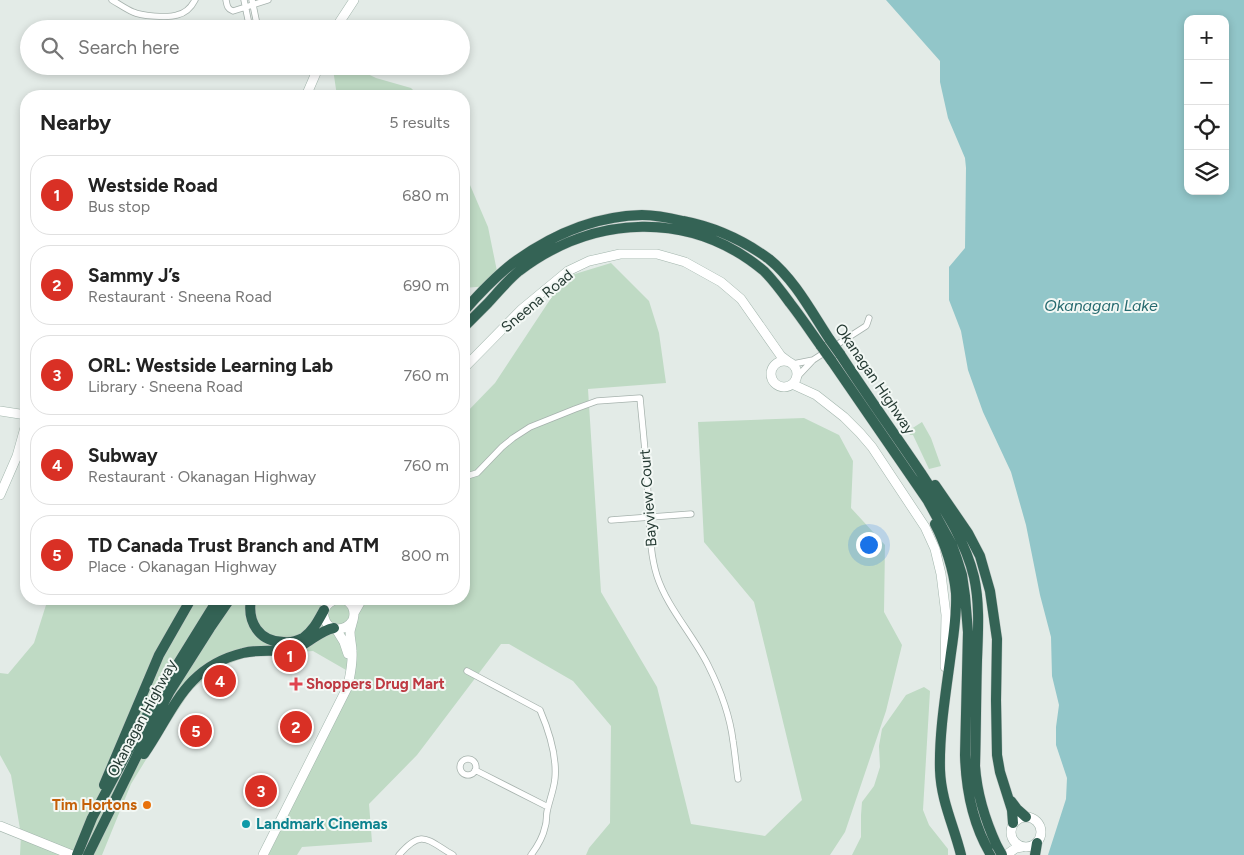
<!DOCTYPE html>
<html lang="en">
<head>
<meta charset="utf-8">
<style>
  body { margin:0; font-family:Figtree,sans-serif; background:#f2f2f2; color:#222 }
  .controls { position:absolute; right:15px; top:15px; display:grid; overflow:hidden; border-radius:10px; box-shadow:0 2px 8px #0003 }
  .controls button { width:45px; height:45px; display:grid; place-items:center; padding:0; border:0; border-bottom:1px solid #e0e0e0; background:#fff; color:#222; font:25px sans-serif }
  .you { position:absolute; left:868px; top:544px; width:18px; height:18px; margin:-12px; border:4px solid #fff; border-radius:50%; background:#1a73e8; box-shadow:0 0 0 8px #1a73e833 }
  .badge { display:grid; place-items:center; width:32px; height:32px; border-radius:50%; background:#d93025; color:#fff; font-size:16px; font-weight:700 }
  .pin { position:absolute; translate:-50% -50%; border:2px solid #fff; box-shadow:0 1px 5px #0006 }
  .list { margin:0; padding:0; list-style:none }
  h2 { display:flex; justify-content:space-between; align-items:center; height:65px; margin:0; padding:0 20px; font-size:21px }
  h2 small { font-size:16px; font-weight:400; color:#767676 }
  .list li { display:grid; grid-template-columns:32px 1fr auto; gap:15px; align-items:center; box-sizing:border-box; height:80px; margin:0 10px 10px; padding:0 10px; border:1px solid #e0e0e0; border-radius:20px }
  .list b { display:block; font-size:19px; white-space:nowrap }
  .list p { margin:0; font-size:16px; white-space:nowrap; color:#767676 }
  .list em { font-size:16px; font-style:normal; color:#767676 }
  .icon { flex:none; width:28px; height:28px; fill:none; stroke:currentColor; stroke-width:2; stroke-linecap:round; stroke-linejoin:round }
  .map { position:relative; flex:none; width:1244px; height:855px; overflow:hidden }
  .search { position:absolute; background:#fff; box-shadow:0 2px 8px #0003; left:20px; top:20px; width:450px; height:55px; display:flex; align-items:center; gap:12px; box-sizing:border-box; padding:0 18px; border-radius:28px; color:#767676; font-size:19px }
  .panel { position:absolute; background:#fff; box-shadow:0 2px 8px #0003; left:20px; top:90px; width:450px; height:515px; border-radius:20px }
  .map>svg:first-child { display:block }
</style>
</head>
<body>
<div class="map">
<svg width="1244" height="855" viewBox="0 0 1244 855">
  <rect width="100%" height="100%" fill="#e3ebe7"/>
  <path fill="#bfdac4" d="M335 66H351L376 78 411 88 419 96H337L333 69Z
    M464 171 488 227 498 276 488 286 464 288Z
    M611 263 649 301 659 333 666 383 588 389 601 592 657 687 691 824 765 836 802 800 754 602 704 542 698 422 804 418 839 435 853 461 851 508 885 545 884 612 902 645 886 711 845 832 830 855H586L589 848 610 823 611 726 573 681 509 644H501L417 755 369 804 372 842 302 847 297 855H266L344 686 346 670 313 651 248 656 218 668 191 690 158 740 131 784 102 855H20L21 835 11 775 0 755V673L8 674 34 643 46 605 49 599H464V415L495 383 565 277Z
    M922 422 931 438 941 466 929 469 913 435H910L908 431Z
    M924 687 930 691 923 810 929 825 948 849V855H852L861 837V815L862 802 874 786 880 767 879 746 882 729 906 695Z"/>
  <path fill="#92c6c9" fill-rule="evenodd" d="M886 0H1244V855H1048L1066 799 1067 778 1056 745V727L1059 705 1052 676 1051 637 1040 595 1026 525 1011 472 983 412 968 370 961 331 949 300V267L965 248 966 168 965 158 948 118 940 82V61ZM1188 19H1225V191H1188Z"/>
  <g fill="none" stroke-linecap="round" stroke-linejoin="round">
    <defs>
      <path id="street" d="M112 0C119 4 126 9 133 12 141 16 168 18 177 15 186 13 191 8 195 0
        M226 0C227 5 227 9 233 11L268 0
        M244 0 250 29
        M252 0 258 29
        M793 364 813 360
        M797 377 813 360 866 326 867 324 869 318
        M464 477 477 473 502 447 513 438 530 427 575 409 597 401 640 398C643 431 647 464 648 497 650 523 649 551 657 576 667 607 693 635 708 665 719 687 730 716 733 741 735 753 736 766 738 779
        M611 520 691 514
        M467 671 540 710C549 731 557 755 555 778 554 790 549 801 547 812 546 817 547 822 545 827 543 837 537 847 531 855
        M460 767a8 8 0 1 1 16 0a8 8 0 1 1-16 0Z
        M475 770 548 807
        M399 855C422 828 427 840 453 855"/>
      <path id="secondary" d="M335 29 354 0
        M306 96 319 66
        M771 374a13 13 0 1 1 26 0a13 13 0 1 1-26 0Z
        M464 368 522 309 568 271 589 261 620 254H657L685 262 721 282 741 299 781 356 789 362
        M792 384 816 395 844 417 860 433 872 447 925 527 935 549 941 574 946 615 945 667
        M0 411 26 415
        M0 495 17 456 26 424
        M354 613 362 599
        M336 629 344 642 348 654
        M1011 832a15 15 0 1 1 30 0a15 15 0 1 1-30 0Z
        M0 826 72 855
        M263 855 348 686C350 675 353 663 352 651 352 645 350 639 350 632 351 624 357 615 352 606 344 592 321 601 324 617 328 633 345 632 353 620
        M1006 855 1016 848 1022 847"/>
      <path id="highway" d="M464 311C479 294 495 277 513 263 550 236 595 216 642 215 656 215 670 218 683 221 714 227 743 240 769 259 795 280 812 313 830 340
        M464 327C472 319 480 311 488 303 498 292 508 280 519 271 594 214 691 210 764 271 774 281 782 292 790 303 801 317 811 332 821 346
        M840 354C866 394 894 433 921 473 942 506 965 539 974 577 980 604 978 633 977 660 976 696 976 731 975 766 977 795 985 820 997 846
        M831 360 928 501 952 545 957 559 962 575 965 596 968 632 965 755C966 790 973 825 991 855
        M935 485 968 533 980 556 990 591 997 639 996 700 997 755 1000 772 1012 810 1013 823
        M935 524C945 543 954 571 956 593 957 613 954 633 951 653 946 692 939 732 940 770 941 801 954 826 961 855
        M251 599C247 622 259 642 284 642 291 643 297 641 303 638 313 631 318 621 324 610
        M144 754C174 710 185 667 243 653 258 649 274 652 289 650 307 647 317 631 334 628
        M104 785 159 655 191 599
        M1011 801 1017 809 1026 817
        M77 855 92 818 153 704 218 599
        M88 855 153 723 170 691 210 628 230 599
        M1035 855 1037 843"/>
    </defs>
    <use href="#street" stroke="#a6b2ad" stroke-width="7"/>
    <use href="#secondary" stroke="#a3b6ad" stroke-width="10"/>
    <use href="#highway" stroke="#c2c8c6" stroke-width="11"/>
    <use href="#street" stroke="#fff" stroke-width="5.5"/>
    <use href="#secondary" stroke="#fff" stroke-width="9"/>
    <use href="#highway" stroke="#346355" stroke-width="10"/>
    <defs>
      <path id="highway-bridge" d="M830 340 840 354
        M821 346 831 360
        M997 846 1002 855"/>
    </defs>
    <use href="#highway-bridge" stroke="#c2c8c6" stroke-width="11" stroke-linecap="butt"/>
    <use href="#highway-bridge" stroke="#346355" stroke-width="10"/>
  </g>
  <path fill="#e0444e" stroke="#f3f8f5" stroke-width="2" d="M293.5 676.5h5v5h5v5h-5v5h-5v-5h-5v-5h5z"/>
  <circle fill="#e8710a" stroke="#f3f8f5" stroke-width="2" cx="147" cy="805" r="5"/>
  <circle fill="#0f9aa8" stroke="#f3f8f5" stroke-width="2" cx="246" cy="824" r="5"/>
  <g text-anchor="middle" stroke-width="4" stroke-linejoin="round" paint-order="stroke">
    <g font-size="15" fill="#253a33" stroke="#f3f8f5">
      <text transform="translate(537 301) rotate(-40)" y="5">Sneena Road</text>
      <text transform="translate(875 379) rotate(56)" y="5">Okanagan Highway</text>
      <text transform="translate(648 498) rotate(-94)" y="5">Bayview Court</text>
      <text transform="translate(142 718) rotate(-62)" y="5">Okanagan Highway</text>
    </g>
    <g font-size="15" font-weight="bold" fill="#be3a42" stroke="#f3f8f5" text-anchor="start">
      <text x="306" y="689">Shoppers Drug Mart</text>
    </g>
    <g font-size="15" font-weight="bold" fill="#c56008" stroke="#f3f8f5" text-anchor="end">
      <text x="137" y="810">Tim Hortons</text>
    </g>
    <g font-size="15" font-weight="bold" fill="#0d838f" stroke="#f3f8f5" text-anchor="start">
      <text x="256" y="829">Landmark Cinemas</text>
    </g>
    <g font-size="16" font-style="italic" fill="#266a6f" stroke="#f3f8f5">
      <text x="1101" y="311">Okanagan Lake</text>
    </g>
  </g>
</svg>
<div class="controls">
<button>+</button>
<button>−</button>
<button><svg class="icon" aria-label="locate" viewBox="0 0 24 24"><circle cx="12" cy="12" r="6"/><path d="M12 2v4M12 18v4M2 12h4M18 12h4"/></svg></button>
<button><svg class="icon" aria-label="layers" viewBox="0 0 24 24"><path d="M12 4l9 5-9 5-9-5zM3 14l9 5 9-5"/></svg></button>
</div>
<div class="you"></div>
<div class="pin badge" style="left:290px;top:656px">1</div>
<div class="pin badge" style="left:296px;top:727px">2</div>
<div class="pin badge" style="left:261px;top:791px">3</div>
<div class="pin badge" style="left:220px;top:681px">4</div>
<div class="pin badge" style="left:196px;top:731px">5</div>
<div class="search"><svg class="icon" aria-label="search" viewBox="0 0 24 24"><circle cx="10" cy="10" r="6"/><path d="M15 15l6 6"/></svg>Search here</div>
<section class="panel">
<h2>Nearby<small>5 results</small></h2>
<ul class="list">
<li><span class="badge">1</span><div><b>Westside Road</b><p>Bus stop</p></div><em>680 m</em></li>
<li><span class="badge">2</span><div><b>Sammy J’s</b><p>Restaurant · Sneena Road</p></div><em>690 m</em></li>
<li><span class="badge">3</span><div><b>ORL: Westside Learning Lab</b><p>Library · Sneena Road</p></div><em>760 m</em></li>
<li><span class="badge">4</span><div><b>Subway</b><p>Restaurant · Okanagan Highway</p></div><em>760 m</em></li>
<li><span class="badge">5</span><div><b>TD Canada Trust Branch and ATM</b><p>Place · Okanagan Highway</p></div><em>800 m</em></li>
</ul>
</section>
</div>
</body>
</html>
